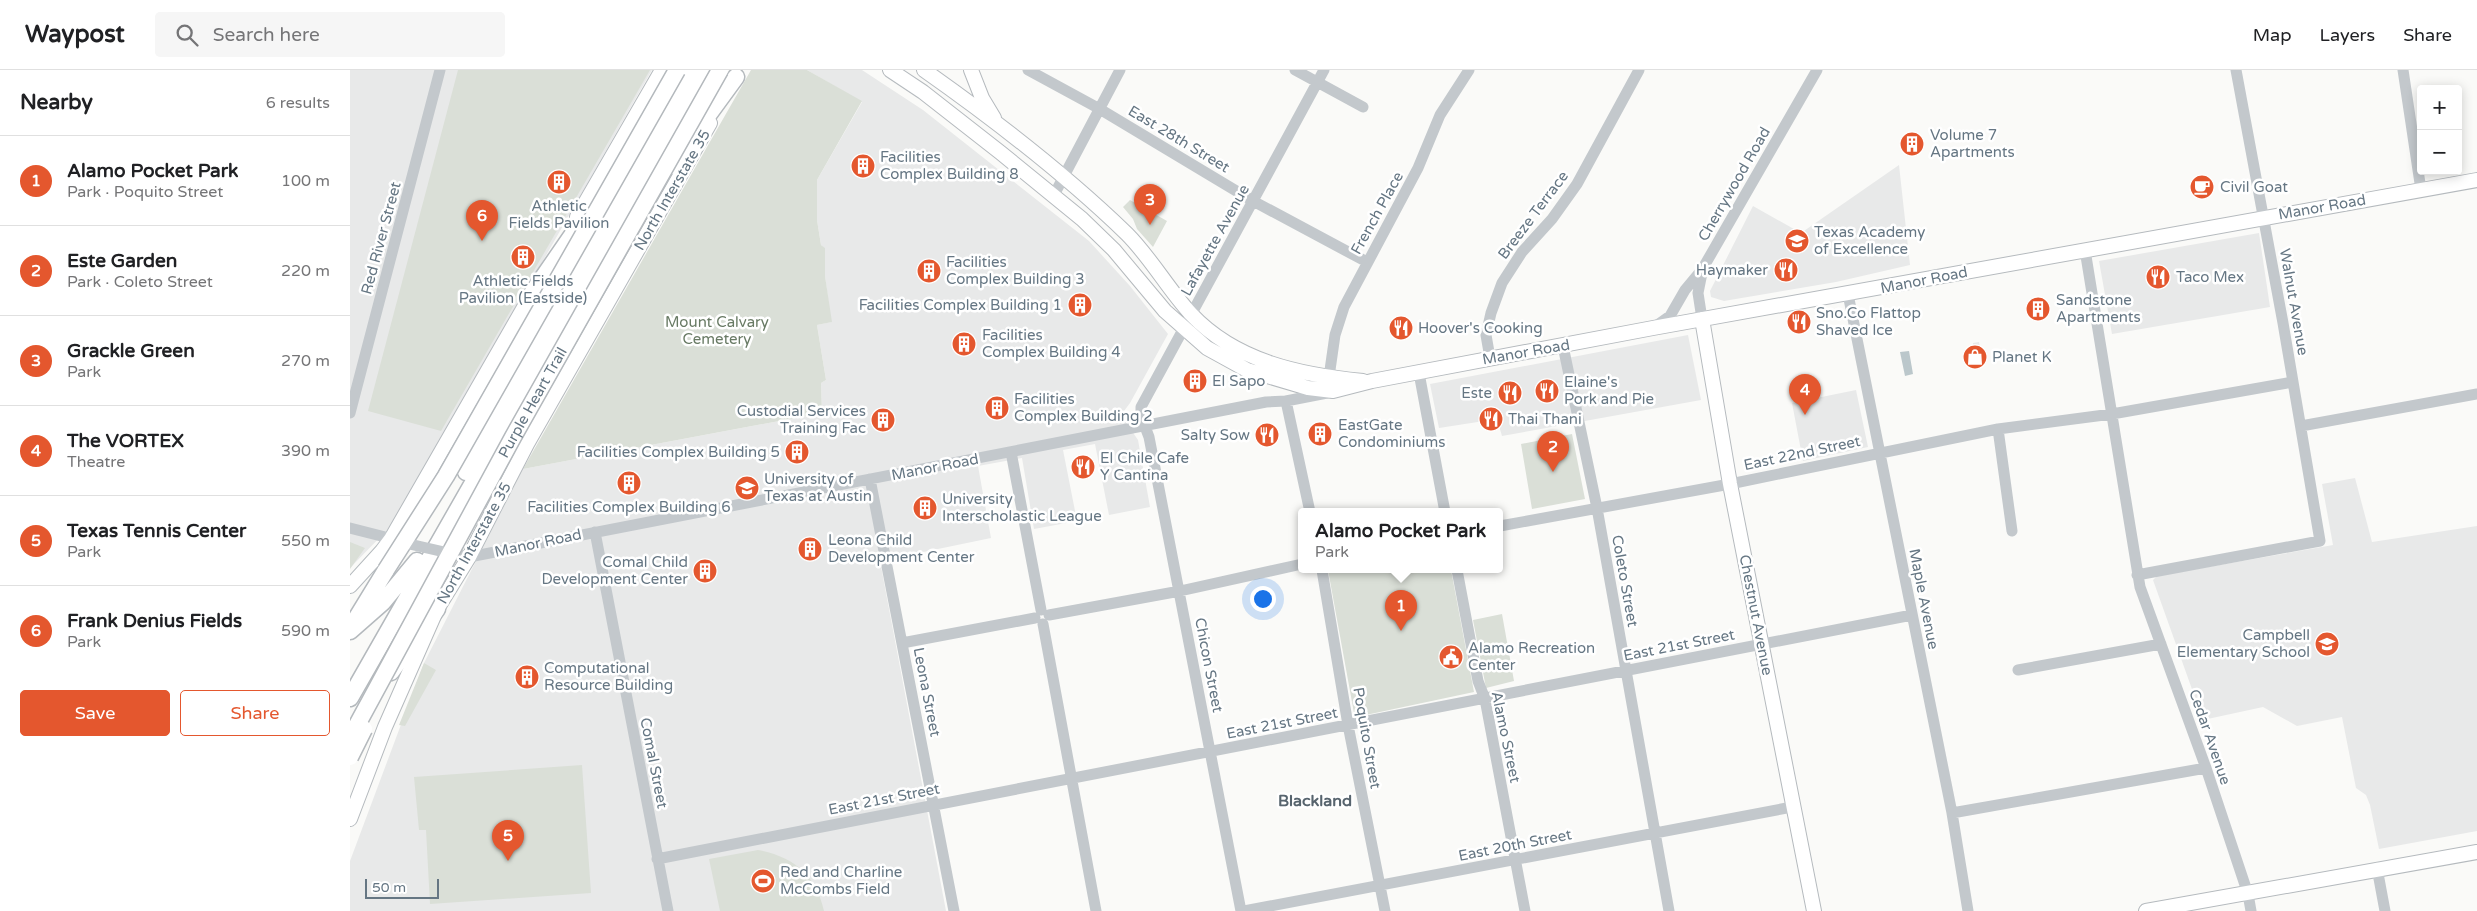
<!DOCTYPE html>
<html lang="en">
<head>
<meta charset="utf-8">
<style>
  body { margin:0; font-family:"Varela Round",sans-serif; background:#f6f6f6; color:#202124 }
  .controls { position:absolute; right:15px; top:15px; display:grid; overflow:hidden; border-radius:5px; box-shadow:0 2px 12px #0003 }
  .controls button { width:45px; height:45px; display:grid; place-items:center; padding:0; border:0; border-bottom:1px solid #e0e0e0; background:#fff; color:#202124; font:25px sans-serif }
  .scale { position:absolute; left:15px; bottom:12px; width:74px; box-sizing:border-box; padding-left:5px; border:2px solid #657683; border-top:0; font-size:14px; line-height:18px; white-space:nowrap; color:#657683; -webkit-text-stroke:4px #fff; paint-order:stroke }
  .you { position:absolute; left:912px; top:528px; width:18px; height:18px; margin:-12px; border:4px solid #fff; border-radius:50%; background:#1a73e8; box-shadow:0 0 0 8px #1a73e833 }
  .badge { display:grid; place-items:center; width:32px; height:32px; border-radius:50%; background:#e4572e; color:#fff; font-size:16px; font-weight:700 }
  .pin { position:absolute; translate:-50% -41px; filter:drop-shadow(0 1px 2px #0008) }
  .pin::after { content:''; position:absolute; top:26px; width:18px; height:15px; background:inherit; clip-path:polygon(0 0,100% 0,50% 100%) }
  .popup { position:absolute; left:948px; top:438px; width:205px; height:65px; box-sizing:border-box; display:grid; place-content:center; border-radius:5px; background:#fff; filter:drop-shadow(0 1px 4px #0005); font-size:16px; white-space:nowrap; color:#757577 }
  .popup b { font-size:19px; color:#202124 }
  .popup::after { content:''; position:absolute; left:50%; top:100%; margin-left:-10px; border:10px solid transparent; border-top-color:#fff }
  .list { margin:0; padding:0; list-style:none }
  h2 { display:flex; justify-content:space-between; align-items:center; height:65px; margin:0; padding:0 20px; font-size:21px }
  h2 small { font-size:16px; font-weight:400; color:#757577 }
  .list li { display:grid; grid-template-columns:32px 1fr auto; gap:15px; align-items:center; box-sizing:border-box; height:90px; padding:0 20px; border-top:1px solid #e0e0e0 }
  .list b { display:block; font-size:19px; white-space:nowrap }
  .list p { margin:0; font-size:16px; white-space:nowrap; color:#757577 }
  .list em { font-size:16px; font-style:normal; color:#757577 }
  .actions { display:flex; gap:10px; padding:15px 20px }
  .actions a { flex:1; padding:11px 0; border:1px solid #e4572e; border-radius:5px; text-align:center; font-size:18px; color:#e4572e }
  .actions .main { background:#e4572e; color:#fff }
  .icon { flex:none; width:28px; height:28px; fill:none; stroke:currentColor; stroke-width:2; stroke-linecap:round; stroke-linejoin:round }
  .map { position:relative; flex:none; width:2127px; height:841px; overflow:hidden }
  header { display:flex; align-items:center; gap:30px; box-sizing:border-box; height:70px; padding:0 25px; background:#fff; border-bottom:1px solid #e0e0e0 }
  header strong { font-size:24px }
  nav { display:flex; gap:28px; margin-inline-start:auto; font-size:18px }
  .search { width:350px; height:45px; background:#f6f6f6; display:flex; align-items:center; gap:12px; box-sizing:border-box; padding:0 18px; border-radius:5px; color:#757577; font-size:19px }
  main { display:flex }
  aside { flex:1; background:#fff }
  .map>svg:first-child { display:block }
</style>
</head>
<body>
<header>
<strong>Waypost</strong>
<div class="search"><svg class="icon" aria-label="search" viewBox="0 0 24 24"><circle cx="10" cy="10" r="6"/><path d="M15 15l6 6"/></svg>Search here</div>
<nav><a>Map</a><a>Layers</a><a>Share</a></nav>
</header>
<main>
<aside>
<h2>Nearby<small>6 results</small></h2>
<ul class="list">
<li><span class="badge">1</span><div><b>Alamo Pocket Park</b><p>Park · Poquito Street</p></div><em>100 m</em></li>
<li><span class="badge">2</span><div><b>Este Garden</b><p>Park · Coleto Street</p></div><em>220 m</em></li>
<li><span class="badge">3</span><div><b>Grackle Green</b><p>Park</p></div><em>270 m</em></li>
<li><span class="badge">4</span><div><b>The VORTEX</b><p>Theatre</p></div><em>390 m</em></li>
<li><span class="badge">5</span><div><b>Texas Tennis Center</b><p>Park</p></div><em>550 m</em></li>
<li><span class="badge">6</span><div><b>Frank Denius Fields</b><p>Park</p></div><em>590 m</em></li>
</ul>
<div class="actions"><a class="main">Save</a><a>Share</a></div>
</aside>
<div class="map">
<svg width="2127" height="841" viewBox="0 0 2127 841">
  <rect width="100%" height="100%" fill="#fafaf8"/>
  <path fill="#e8e9e9" d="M0 0H302L42 455 0 498Z
    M457 0H512L573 40 739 171 780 216 818 264 780 333 771 345 788 370 800 437 759 445 745 374 713 380 727 451 684 459 672 388 628 396 641 468 530 491 596 841H0V791L74 593 173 399 472 343 471 313 476 310 467 255 481 252 475 206V179L471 175 467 150V110L512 32Z
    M1549 95 1560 195 1486 212 1374 231 1361 227 1360 221 1403 136 1451 163Z
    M1909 163 1920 237 1762 264 1749 191Z
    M1338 265 1351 330 1152 366 1147 349 1089 358 1080 314Z
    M1629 272 1633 294 1620 296 1617 280 1623 279V273Z
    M1506 320 1518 377 1453 391 1442 333Z
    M2005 408 2022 472 2127 456V761L2029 779 2020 735 2016 725 2006 718 1992 647 1947 656 1913 637 1853 650 1803 510 1807 506 1983 475 1972 414Z"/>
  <path fill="#dadfd7" d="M108 0H300L91 361 18 341Z
    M401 0H457L512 31 467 110V150L471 175 475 178V206L482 252 467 255 476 310 471 313 472 343 173 399Z
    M780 130 817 151 803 177 787 159 783 149 773 137Z
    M1222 364 1235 429 1182 439 1171 374Z
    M0 472 15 478 0 499Z
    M978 500H1101L1124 622 1011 646 1004 643Z
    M1152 544 1164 611 1136 618 1123 550Z
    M74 593 86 600 55 656 49 655Z
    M232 695 241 823 80 834 76 760H69L64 707Z
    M408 780C444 787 466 805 474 841H370L359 789Z"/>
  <path fill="#bbc7cb" d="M1559 281 1563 304 1555 306 1550 282Z"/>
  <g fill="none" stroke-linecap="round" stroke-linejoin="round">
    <defs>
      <path id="major" d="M540 0 573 22 651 83 732 149 764 180 815 241 857 278 897 300 958 318 983 321 1022 311 1303 258 2127 110
        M574 0C645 50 715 104 777 164 801 188 818 219 841 244 886 292 951 305 1013 311
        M621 0 632 28 644 48
        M227 147 312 0
        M1352 249 1380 414 1464 841
        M0 516 32 481 41 469 188 213
        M0 749 35 657 87 539 119 487 177 374 360 53
        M1796 841 2127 782"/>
      <path id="highway" d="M321 96 386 7
        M183 222 245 132
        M116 402 232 193 344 0
        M6 549 36 500
        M0 561 33 532 67 491
        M41 602 87 539
        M0 628 359 0"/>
    </defs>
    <use href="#major" stroke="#b5babe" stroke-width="16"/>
    <use href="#highway" stroke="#b4b9bd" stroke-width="19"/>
    <path stroke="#c3c8cc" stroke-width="11" d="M678 0 748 38 903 131 1017 192
      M945 0 1013 37
      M2053 0 2071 120
      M704 125 770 0
      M1735 180 1790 517 1856 698 1898 824 1901 841
      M1498 224 1602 743 1618 841
      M1352 249 1348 223 1353 198 1467 0
      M1306 256 1320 246 1335 220 1350 202
      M1213 276 1247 438 1319 841
      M1140 288 1136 265 1141 243 1152 213 1172 182 1202 149 1227 114 1289 0
      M1069 303 1095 442
      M979 307 985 265 994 237 1068 98 1090 45 1119 0
      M936 331 960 442
      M0 343 90 0
      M1951 356 2127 324
      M1648 359 1662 461
      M661 382 691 540
      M520 409 604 841
      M1150 456 1380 414 1648 359 1762 344 1943 312
      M0 458 47 470
      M245 462 318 841
      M103 484 119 487 916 332 936 331 977 323
      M972 500 998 655 1035 841
      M1107 500 1128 611 1135 629 1175 841
      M1787 505 1970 471 1933 253 1886 0
      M699 545 830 521 952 494
      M693 554 746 841
      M552 573 685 548
      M1668 600 1811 574
      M1602 743 1856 698
      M307 789 1562 545
      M2027 798 2035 841
      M891 841 799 367 791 346V337L974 0
      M894 841 1442 737"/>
    <use href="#major" stroke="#fff" stroke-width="14"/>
    <use href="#highway" stroke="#fff" stroke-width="16"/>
    <defs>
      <g id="highway-bridge">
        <path d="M36 500 96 406 327 0"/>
        <path id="s1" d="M0 668 163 367 370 0"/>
        <path d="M0 687 14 659"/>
      </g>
    </defs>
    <use href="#highway-bridge" stroke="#b4b9bd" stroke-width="19" stroke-linecap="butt"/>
    <path stroke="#c3c8cc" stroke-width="11" d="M55 473 103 484"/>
    <use href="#highway-bridge" stroke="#fff" stroke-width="16"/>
  </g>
  <defs>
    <symbol id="building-disc" viewBox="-11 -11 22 22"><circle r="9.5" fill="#e4572e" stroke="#fff"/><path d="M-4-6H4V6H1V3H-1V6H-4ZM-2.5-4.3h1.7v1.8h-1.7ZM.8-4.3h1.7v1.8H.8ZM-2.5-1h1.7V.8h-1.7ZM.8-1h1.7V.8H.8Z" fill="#fff"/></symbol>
    <symbol id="cafe-disc" viewBox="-11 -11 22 22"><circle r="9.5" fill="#e4572e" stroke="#fff"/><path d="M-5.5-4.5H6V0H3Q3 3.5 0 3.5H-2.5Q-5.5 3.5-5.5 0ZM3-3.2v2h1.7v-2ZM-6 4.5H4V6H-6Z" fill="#fff"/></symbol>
    <symbol id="school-disc" viewBox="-11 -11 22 22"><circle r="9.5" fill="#e4572e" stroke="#fff"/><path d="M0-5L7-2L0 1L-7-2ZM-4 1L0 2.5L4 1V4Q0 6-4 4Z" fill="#fff"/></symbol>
    <symbol id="restaurant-disc" viewBox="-11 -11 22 22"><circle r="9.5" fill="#e4572e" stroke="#fff"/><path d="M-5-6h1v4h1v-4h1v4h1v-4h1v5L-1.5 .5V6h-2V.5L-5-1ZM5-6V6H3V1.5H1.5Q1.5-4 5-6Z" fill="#fff"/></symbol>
    <symbol id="shop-disc" viewBox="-11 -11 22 22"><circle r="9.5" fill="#e4572e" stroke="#fff"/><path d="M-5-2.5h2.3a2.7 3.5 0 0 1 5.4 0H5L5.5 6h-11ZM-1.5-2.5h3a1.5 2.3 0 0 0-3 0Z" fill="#fff"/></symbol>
    <symbol id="university-disc" viewBox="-11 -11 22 22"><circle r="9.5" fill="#e4572e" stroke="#fff"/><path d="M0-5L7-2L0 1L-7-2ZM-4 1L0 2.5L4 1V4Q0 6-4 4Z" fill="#fff"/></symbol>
    <symbol id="civic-disc" viewBox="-11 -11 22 22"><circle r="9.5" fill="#e4572e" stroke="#fff"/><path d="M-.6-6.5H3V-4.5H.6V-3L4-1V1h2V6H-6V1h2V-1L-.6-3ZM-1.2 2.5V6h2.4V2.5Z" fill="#fff"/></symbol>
    <symbol id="stadium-disc" viewBox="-11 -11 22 22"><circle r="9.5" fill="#e4572e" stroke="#fff"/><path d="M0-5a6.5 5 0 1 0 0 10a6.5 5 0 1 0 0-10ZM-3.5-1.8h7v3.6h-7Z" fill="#fff"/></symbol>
  </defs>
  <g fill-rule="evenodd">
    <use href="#building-disc" x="1548" y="60" width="28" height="28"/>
    <use href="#building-disc" x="499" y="82" width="28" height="28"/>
    <use href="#building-disc" x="195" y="98" width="28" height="28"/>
    <use href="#cafe-disc" x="1838" y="103" width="28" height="28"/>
    <use href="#school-disc" x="1433" y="157" width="28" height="28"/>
    <use href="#building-disc" x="159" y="173" width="28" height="28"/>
    <use href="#restaurant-disc" x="1422" y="186" width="28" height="28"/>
    <use href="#building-disc" x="565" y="187" width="28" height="28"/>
    <use href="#restaurant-disc" x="1794" y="193" width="28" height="28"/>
    <use href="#building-disc" x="716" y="221" width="28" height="28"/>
    <use href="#building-disc" x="1674" y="225" width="28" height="28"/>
    <use href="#restaurant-disc" x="1435" y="238" width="28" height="28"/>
    <use href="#restaurant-disc" x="1037" y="244" width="28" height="28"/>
    <use href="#building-disc" x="600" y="260" width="28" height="28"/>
    <use href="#shop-disc" x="1611" y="273" width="28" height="28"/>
    <use href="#building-disc" x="831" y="297" width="28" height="28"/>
    <use href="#restaurant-disc" x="1183" y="307" width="28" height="28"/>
    <use href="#restaurant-disc" x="1146" y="309" width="28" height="28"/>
    <use href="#building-disc" x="633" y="324" width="28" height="28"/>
    <use href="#restaurant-disc" x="1127" y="335" width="28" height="28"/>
    <use href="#building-disc" x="519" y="336" width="28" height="28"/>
    <use href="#building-disc" x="956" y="350" width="28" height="28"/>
    <use href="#restaurant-disc" x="903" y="351" width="28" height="28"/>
    <use href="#building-disc" x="433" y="368" width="28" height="28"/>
    <use href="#restaurant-disc" x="719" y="383" width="28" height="28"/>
    <use href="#building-disc" x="265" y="399" width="28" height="28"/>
    <use href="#university-disc" x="383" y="404" width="28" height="28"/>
    <use href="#building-disc" x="561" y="424" width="28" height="28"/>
    <use href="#building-disc" x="446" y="465" width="28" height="28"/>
    <use href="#building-disc" x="341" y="487" width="28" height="28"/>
    <use href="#school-disc" x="1963" y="560" width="28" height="28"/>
    <use href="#civic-disc" x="1087" y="573" width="28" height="28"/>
    <use href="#building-disc" x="163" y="593" width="28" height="28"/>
    <use href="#stadium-disc" x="399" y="797" width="28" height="28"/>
  </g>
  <g text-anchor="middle" stroke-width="5" stroke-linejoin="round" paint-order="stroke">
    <g font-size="15" fill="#657683" stroke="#fff" text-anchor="start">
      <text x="1580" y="70">Volume 7<tspan x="1580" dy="17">Apartments</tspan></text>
      <text x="530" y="92">Facilities<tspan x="530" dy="17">Complex Building 8</tspan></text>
      <text x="1870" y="122">Civil Goat</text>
      <text x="209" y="141" text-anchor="middle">Athletic<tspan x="209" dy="17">Fields Pavilion</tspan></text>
      <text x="1464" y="167">Texas Academy<tspan x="1464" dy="17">of Excellence</tspan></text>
      <text x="596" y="197">Facilities<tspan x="596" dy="17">Complex Building 3</tspan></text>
      <text x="1418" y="205" text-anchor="end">Haymaker</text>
      <text x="1826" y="212">Taco Mex</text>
      <text x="173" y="216" text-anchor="middle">Athletic Fields<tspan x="173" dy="17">Pavilion (Eastside)</tspan></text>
      <text x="1706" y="235">Sandstone<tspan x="1706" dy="17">Apartments</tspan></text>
      <text x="712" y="240" text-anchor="end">Facilities Complex Building 1</text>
      <text x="1466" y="248">Sno.Co Flattop<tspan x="1466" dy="17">Shaved Ice</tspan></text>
      <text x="1068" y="263">Hoover's Cooking</text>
      <text x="632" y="270">Facilities<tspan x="632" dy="17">Complex Building 4</tspan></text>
      <text x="1642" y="292">Planet K</text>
      <text x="862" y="316">El Sapo</text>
      <text x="1214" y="317">Elaine's<tspan x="1214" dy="17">Pork and Pie</tspan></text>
      <text x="1142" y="328" text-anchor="end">Este</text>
      <text x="664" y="334">Facilities<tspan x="664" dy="17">Complex Building 2</tspan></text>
      <text x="516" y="346" text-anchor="end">Custodial Services<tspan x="516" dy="17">Training Fac</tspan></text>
      <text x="1158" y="354">Thai Thani</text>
      <text x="988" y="360">EastGate<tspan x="988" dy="17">Condominiums</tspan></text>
      <text x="900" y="370" text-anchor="end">Salty Sow</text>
      <text x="430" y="387" text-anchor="end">Facilities Complex Building 5</text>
      <text x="750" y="393">El Chile Cafe<tspan x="750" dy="17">Y Cantina</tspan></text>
      <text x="414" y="414">University of<tspan x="414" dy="17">Texas at Austin</tspan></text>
      <text x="592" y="434">University<tspan x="592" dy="17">Interscholastic League</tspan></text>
      <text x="279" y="442" text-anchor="middle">Facilities Complex Building 6</text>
      <text x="478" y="475">Leona Child<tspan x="478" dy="17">Development Center</tspan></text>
      <text x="338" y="497" text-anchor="end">Comal Child<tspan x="338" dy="17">Development Center</tspan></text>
      <text x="1960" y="570" text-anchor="end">Campbell<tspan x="1960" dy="17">Elementary School</tspan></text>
      <text x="1118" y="583">Alamo Recreation<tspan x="1118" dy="17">Center</tspan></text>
      <text x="194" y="603">Computational<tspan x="194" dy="17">Resource Building</tspan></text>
      <text x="430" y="807">Red and Charline<tspan x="430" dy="17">McCombs Field</tspan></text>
    </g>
    <g font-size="15" fill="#657683" stroke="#fff">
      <text transform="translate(829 69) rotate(31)" y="5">East 28th Street</text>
      <text transform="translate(1384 114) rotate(-60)" y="5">Cherrywood Road</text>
      <text transform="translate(322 120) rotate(-60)" y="5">North Interstate 35</text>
      <text transform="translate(1972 137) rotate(-10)" y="5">Manor Road</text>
      <text transform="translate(1027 143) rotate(-61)" y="5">French Place</text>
      <text transform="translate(1183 145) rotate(-53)" y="5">Breeze Terrace</text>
      <text transform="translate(31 168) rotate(-75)" y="5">Red River Street</text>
      <text transform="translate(865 170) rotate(-61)" y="5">Lafayette Avenue</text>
      <text transform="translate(1574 210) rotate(-11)" y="5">Manor Road</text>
      <text transform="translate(1944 232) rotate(80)" y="5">Walnut Avenue</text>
      <text transform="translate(1176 282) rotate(-10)" y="5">Manor Road</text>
      <text dy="5" stroke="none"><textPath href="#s1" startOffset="382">Purple Heart Trail</textPath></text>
      <text transform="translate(1452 383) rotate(-12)" y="5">East 22nd Street</text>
      <text transform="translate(585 397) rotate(-11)" y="5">Manor Road</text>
      <text transform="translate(124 473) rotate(-61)" y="5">North Interstate 35</text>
      <text transform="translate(188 473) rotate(-12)" y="5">Manor Road</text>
      <text transform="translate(1275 511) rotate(80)" y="5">Coleto Street</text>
      <text transform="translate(1574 529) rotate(79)" y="5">Maple Avenue</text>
      <text transform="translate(1406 545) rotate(79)" y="5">Chestnut Avenue</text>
      <text transform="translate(1329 575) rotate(-11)" y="5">East 21st Street</text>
      <text transform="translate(859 595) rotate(79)" y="5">Chicon Street</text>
      <text transform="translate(577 622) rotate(79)" y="5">Leona Street</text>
      <text transform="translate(932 653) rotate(-11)" y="5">East 21st Street</text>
      <text transform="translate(1156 667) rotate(78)" y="5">Alamo Street</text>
      <text transform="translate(1860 667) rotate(71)" y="5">Cedar Avenue</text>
      <text transform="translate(1017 668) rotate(80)" y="5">Poquito Street</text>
      <text transform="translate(304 693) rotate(79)" y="5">Comal Street</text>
      <text transform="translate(534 729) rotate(-11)" y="5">East 21st Street</text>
      <text transform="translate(1165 775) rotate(-11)" y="5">East 20th Street</text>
    </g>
    <g font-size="15" fill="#687a64" stroke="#fff">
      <text x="367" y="257">Mount Calvary<tspan x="367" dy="17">Cemetery</tspan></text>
    </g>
    <g font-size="16" font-weight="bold" fill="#57646e" stroke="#fff">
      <text x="965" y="736">Blackland</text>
    </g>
  </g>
</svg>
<div class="controls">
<button>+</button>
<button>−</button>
</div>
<div class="scale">50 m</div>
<div class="you"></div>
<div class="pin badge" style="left:1051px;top:561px">1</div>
<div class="popup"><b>Alamo Pocket Park</b>Park</div>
<div class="pin badge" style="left:1203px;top:402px">2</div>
<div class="pin badge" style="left:800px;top:155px">3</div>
<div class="pin badge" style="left:1455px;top:345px">4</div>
<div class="pin badge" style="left:158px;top:791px">5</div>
<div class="pin badge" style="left:132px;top:171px">6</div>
</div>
</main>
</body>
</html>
